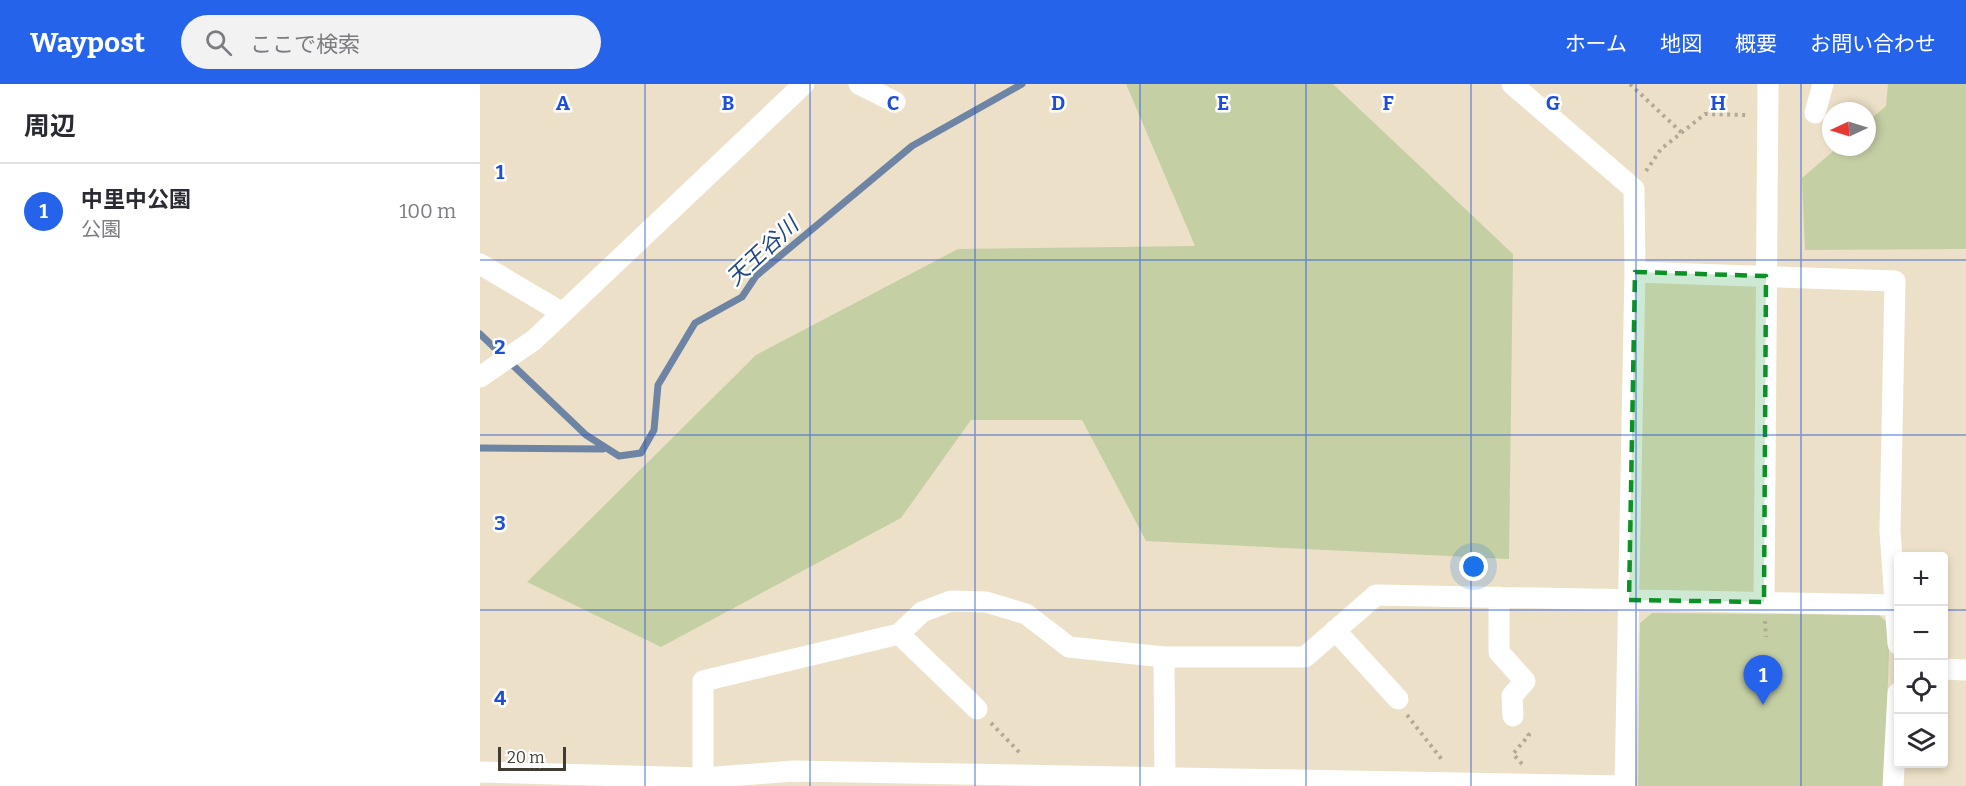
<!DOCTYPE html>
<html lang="ja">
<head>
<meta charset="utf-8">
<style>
  body { margin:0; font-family:Bitter,"Noto Sans JP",serif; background:#f2f2f3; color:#2b2b33 }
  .controls { position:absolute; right:18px; bottom:18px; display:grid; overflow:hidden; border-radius:6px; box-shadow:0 3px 9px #0003 }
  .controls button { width:54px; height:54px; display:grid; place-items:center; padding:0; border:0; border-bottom:2px solid #e1e1e2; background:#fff; color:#2b2b33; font:30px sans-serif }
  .compass { position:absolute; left:1342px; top:18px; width:54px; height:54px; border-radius:50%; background:#fff; box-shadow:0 3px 9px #0003; rotate:266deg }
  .scale { position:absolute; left:18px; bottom:15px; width:68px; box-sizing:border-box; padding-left:6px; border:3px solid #403c32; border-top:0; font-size:16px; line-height:21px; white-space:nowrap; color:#403c32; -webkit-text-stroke:4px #fff; paint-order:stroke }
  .you { position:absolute; left:994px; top:483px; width:21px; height:21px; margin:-15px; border:4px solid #fff; border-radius:50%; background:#1a73e8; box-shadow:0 0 0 9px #1a73e833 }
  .badge { display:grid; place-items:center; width:39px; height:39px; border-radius:50%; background:#2563eb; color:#fff; font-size:20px; font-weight:700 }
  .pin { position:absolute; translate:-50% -50px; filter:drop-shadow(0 2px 3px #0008) }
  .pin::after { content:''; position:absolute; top:32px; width:21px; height:18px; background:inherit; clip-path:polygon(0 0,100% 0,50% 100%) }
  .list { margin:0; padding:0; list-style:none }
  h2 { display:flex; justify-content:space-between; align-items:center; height:78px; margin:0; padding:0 24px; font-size:26px }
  h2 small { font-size:20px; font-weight:400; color:#7c7c81 }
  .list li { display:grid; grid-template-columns:39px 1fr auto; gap:18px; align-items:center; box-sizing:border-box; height:96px; padding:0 24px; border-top:2px solid #e1e1e2 }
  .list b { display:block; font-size:22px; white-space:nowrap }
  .list p { margin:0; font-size:20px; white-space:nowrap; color:#7c7c81 }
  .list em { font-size:20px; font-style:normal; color:#7c7c81 }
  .icon { flex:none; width:33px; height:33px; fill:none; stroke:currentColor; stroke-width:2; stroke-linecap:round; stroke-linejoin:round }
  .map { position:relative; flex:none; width:1486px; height:702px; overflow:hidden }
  header { display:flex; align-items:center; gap:36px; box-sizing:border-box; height:84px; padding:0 30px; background:#2563eb; color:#fff }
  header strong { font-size:28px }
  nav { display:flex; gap:33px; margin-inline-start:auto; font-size:21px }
  .search { width:420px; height:54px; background:#f2f2f3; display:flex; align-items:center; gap:15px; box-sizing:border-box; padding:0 21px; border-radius:33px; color:#7c7c81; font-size:22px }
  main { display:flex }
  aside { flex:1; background:#fff }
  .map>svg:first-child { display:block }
</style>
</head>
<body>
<header>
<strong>Waypost</strong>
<div class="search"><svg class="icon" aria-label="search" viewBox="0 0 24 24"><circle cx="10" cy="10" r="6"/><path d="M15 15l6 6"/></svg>ここで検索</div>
<nav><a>ホーム</a><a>地図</a><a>概要</a><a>お問い合わせ</a></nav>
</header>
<main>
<aside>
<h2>周辺<small></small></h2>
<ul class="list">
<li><span class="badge">1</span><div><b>中里中公園</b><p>公園</p></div><em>100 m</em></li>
</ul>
</aside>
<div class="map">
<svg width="1486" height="702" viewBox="0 0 1486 702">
  <rect width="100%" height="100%" fill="#ece1c8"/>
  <path fill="#c5cfa4" d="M646 0H853L1033 170 1029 475 666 457 602 336H491L421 434 181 563 47 498 276 271 478 165 715 162Z
    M1408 0H1486V165L1325 166 1322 94 1358 63H1387V38L1406 22Z
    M1172 529 1399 531 1410 541 1404 702H1158L1160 539Z"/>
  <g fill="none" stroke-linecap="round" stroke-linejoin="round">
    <path stroke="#6e84a4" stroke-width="7" d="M0 250 106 351 139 372 161 369 174 346 178 301 215 239 262 213 276 192 432 62 542 0
      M0 364 123 365"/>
    <path stroke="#b3aa96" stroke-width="4" stroke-dasharray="3 4.5" stroke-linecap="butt" d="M1150 0 1202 49
      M1166 87 1181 65 1225 30 1266 31
      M1285 537 1286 553
      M927 631 963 677
      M511 639 541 670
      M1042 680 1033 670 1049 651 1045 647"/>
    <path stroke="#fff" stroke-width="21" d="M379 0 415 18
      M1032 0 1154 105 1155 188 1145 702
      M1335 29 1343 0
      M0 180 81 228
      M1155 188 1415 197 1410 447 1418 560
      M0 293 54 256 324 0
      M1019 513V568L1045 597 1032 612 1033 632
      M1284 518 1288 0
      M855 546 918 615
      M419 550 497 625
      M684 573 685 702
      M1464 585 1486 586
      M0 688 223 694 313 687 1145 702
      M223 702V597L419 550 442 528 471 517 506 518 546 530 589 563 684 573H825L896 511 1416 521
      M1413 702 1418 609"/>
  </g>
  <path fill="#0b9224" fill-opacity="0.2" stroke="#0b9224" stroke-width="4.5" stroke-dasharray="12 8" stroke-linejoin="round" d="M1155 188 1286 192 1284 518 1149 516Z"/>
  <path fill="none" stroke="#1d4ed8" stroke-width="1.5" stroke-opacity="0.55" d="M165 0V702M330 0V702M495 0V702M660 0V702M826 0V702M991 0V702M1156 0V702M1321 0V702M0 176H1486M0 351H1486M0 526H1418M1464 526H1486"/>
  <g text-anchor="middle" stroke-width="5" stroke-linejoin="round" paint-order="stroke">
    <g font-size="22" font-style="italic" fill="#1e4784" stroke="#fff">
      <text transform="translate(282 167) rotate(-43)" y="8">天王谷川</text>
    </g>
  </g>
  <g font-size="20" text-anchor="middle" font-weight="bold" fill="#1d4ed8" stroke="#fff" stroke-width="5" stroke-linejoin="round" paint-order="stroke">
    <text x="83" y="26">A</text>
    <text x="248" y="26">B</text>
    <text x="413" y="26">C</text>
    <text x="578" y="26">D</text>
    <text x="743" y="26">E</text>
    <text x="908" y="26">F</text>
    <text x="1073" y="26">G</text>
    <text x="1238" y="26">H</text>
    <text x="20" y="95">1</text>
    <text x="20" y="270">2</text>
    <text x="20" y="446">3</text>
    <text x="20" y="621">4</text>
  </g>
</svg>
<div class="controls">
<button>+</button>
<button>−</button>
<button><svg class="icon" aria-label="locate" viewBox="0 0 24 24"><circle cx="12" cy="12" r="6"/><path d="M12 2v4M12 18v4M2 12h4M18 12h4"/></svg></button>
<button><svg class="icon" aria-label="layers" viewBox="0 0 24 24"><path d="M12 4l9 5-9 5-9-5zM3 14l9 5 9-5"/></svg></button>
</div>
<svg class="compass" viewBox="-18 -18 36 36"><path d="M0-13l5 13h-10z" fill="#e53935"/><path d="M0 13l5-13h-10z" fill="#7c7c81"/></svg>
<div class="scale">20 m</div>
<div class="you"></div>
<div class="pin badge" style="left:1283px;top:621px">1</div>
</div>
</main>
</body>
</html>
